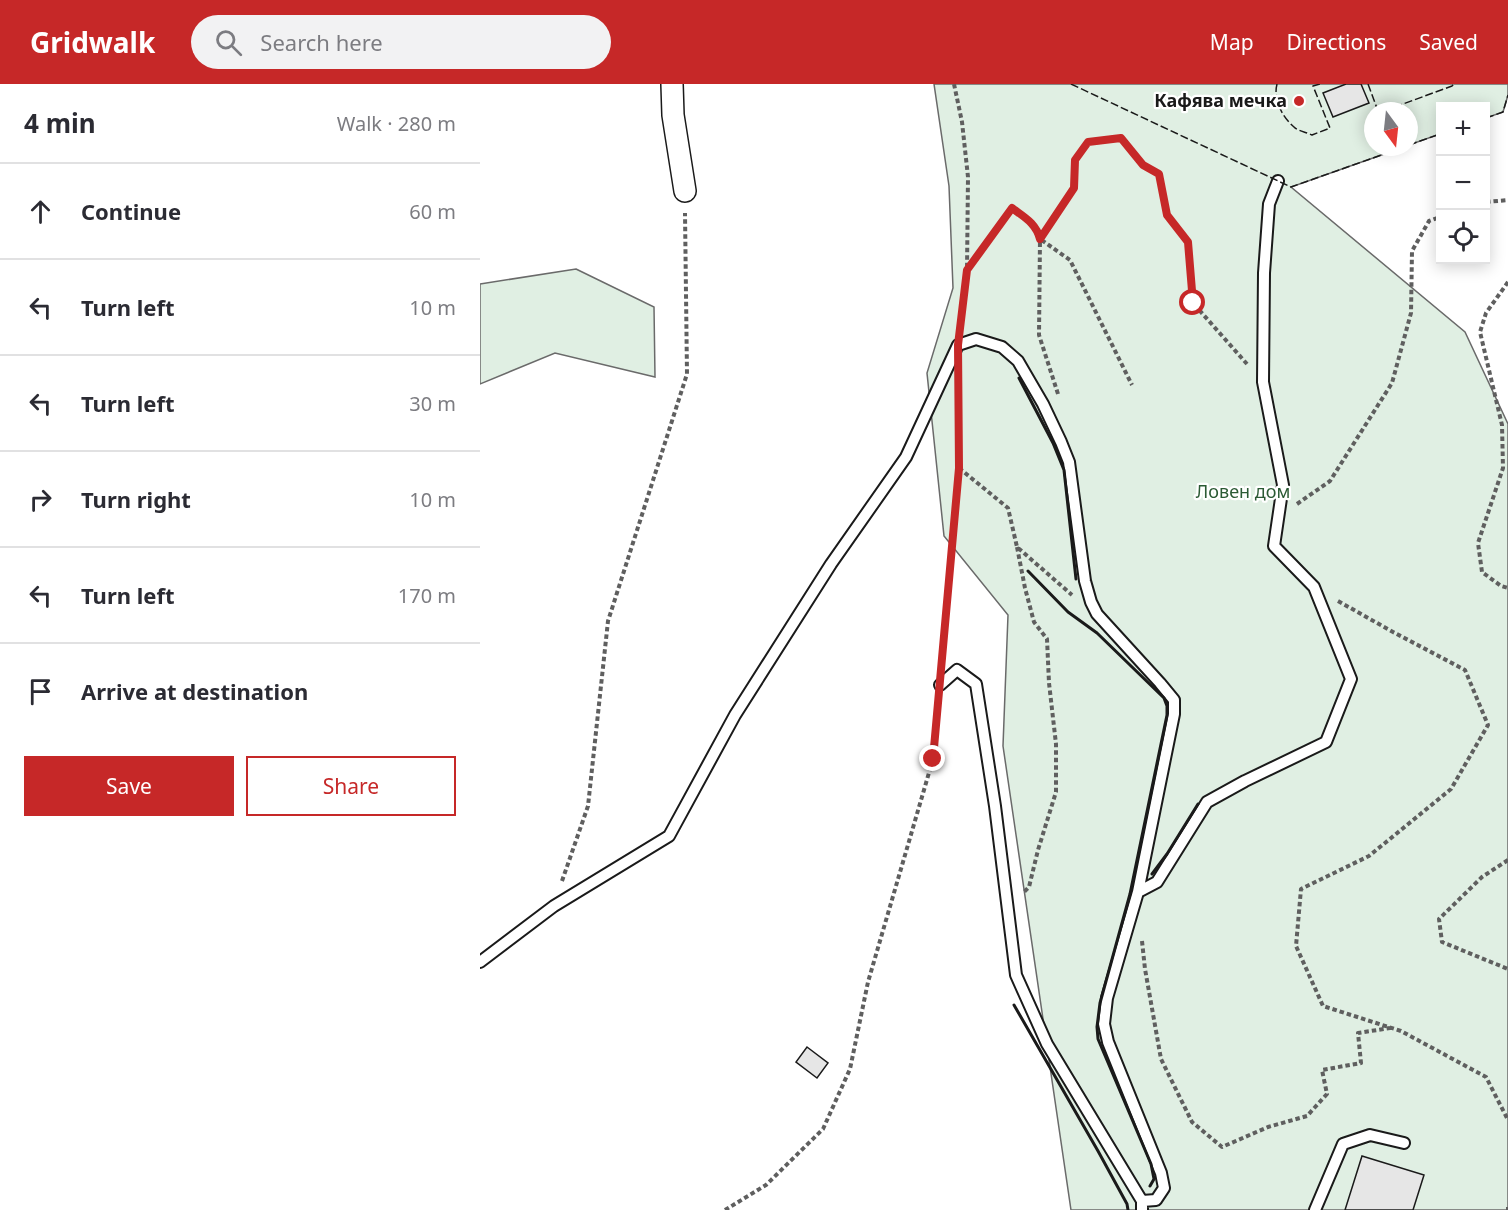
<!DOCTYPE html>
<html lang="en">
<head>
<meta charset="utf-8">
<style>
  body { margin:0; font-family:"Noto Sans",sans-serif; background:#f2f2f3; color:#2b2b33 }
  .controls { position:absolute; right:18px; top:18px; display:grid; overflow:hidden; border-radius:0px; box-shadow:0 3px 15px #0003 }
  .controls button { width:54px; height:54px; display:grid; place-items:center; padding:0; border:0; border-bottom:2px solid #e1e1e2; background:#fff; color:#2b2b33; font:30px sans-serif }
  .compass { position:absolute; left:884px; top:18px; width:54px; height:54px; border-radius:50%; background:#fff; box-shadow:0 3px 15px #0003; rotate:165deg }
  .stop { position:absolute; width:18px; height:18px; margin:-14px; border:4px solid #c62828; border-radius:50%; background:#fff }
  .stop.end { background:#c62828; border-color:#fff; box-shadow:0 2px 6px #0008 }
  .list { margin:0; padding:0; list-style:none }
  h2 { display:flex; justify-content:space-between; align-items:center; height:78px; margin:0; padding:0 24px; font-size:26px }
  h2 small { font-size:20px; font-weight:400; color:#7c7c81 }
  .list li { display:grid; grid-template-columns:39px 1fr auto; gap:18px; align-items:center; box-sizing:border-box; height:96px; padding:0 24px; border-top:2px solid #e1e1e2 }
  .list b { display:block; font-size:22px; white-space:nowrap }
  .list em { font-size:20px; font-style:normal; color:#7c7c81 }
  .actions { display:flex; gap:12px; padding:18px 24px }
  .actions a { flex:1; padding:14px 0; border:2px solid #c62828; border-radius:0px; text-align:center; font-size:21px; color:#c62828 }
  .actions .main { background:#c62828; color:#fff }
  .icon { flex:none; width:33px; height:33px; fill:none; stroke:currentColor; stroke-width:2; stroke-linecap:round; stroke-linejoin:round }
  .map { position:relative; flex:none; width:1028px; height:1126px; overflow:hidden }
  header { display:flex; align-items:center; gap:36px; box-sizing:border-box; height:84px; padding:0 30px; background:#c62828; color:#fff }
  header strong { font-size:28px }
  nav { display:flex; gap:33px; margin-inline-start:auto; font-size:21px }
  .search { width:420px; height:54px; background:#f2f2f3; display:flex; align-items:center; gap:15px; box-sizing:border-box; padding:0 21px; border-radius:33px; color:#7c7c81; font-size:22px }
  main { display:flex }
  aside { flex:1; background:#fff }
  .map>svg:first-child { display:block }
</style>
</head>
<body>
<header>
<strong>Gridwalk</strong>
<div class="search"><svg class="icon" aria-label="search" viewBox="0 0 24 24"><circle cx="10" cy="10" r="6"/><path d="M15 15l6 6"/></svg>Search here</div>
<nav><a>Map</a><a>Directions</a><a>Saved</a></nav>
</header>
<main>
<aside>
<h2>4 min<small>Walk · 280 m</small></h2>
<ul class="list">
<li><svg class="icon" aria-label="ahead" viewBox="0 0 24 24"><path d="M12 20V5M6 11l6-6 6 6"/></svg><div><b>Continue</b></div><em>60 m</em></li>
<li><svg class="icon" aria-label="left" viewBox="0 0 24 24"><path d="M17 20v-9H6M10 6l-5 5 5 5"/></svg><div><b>Turn left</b></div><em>10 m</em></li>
<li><svg class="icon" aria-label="left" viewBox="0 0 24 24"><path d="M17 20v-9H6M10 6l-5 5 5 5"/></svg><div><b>Turn left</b></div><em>30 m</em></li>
<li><svg class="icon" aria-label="right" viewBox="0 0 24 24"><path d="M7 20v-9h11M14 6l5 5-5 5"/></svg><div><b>Turn right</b></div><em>10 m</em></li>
<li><svg class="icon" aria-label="left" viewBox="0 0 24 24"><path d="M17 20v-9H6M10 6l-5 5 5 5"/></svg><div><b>Turn left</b></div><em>170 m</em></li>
<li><svg class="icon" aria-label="arrive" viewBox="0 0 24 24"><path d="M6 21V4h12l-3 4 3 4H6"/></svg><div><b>Arrive at destination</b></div></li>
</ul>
<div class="actions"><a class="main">Save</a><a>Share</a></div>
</aside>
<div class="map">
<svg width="1028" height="1126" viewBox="0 0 1028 1126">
  <rect width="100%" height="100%" fill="#fff"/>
  <path fill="#e0efe3" stroke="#6a6a6a" stroke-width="1.5" d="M454 0H1028V11L1023 28 1006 34V22H960V50L929 61V27H893V63H924L811 103 985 248 1028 340V1126H591L523 662 528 531 464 452 447 289 473 204 469 102Z
    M96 185 174 223 175 293 75 269 0 300V200Z"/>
  <path fill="#e6e6e6" stroke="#1a1a1a" stroke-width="1.5" d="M866 0H881L889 19 853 33 843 9Z
    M327 963 348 979 337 994 316 978Z
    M882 1072 944 1091 933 1126H865Z"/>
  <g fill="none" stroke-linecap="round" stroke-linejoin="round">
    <defs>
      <path id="service" d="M460 601 477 586 496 600 515 722 536 891 567 960 662 1117V1126
        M658 808 677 798 727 718 765 697 846 658 871 595 834 503 794 462 803 401 783 298 784 189 789 120 798 97
        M0 878 74 822 189 752 255 631 351 480 426 373 478 261 496 255 522 263 538 277 563 320 581 358 589 378 605 497 611 518 617 530 680 599 694 616V630L658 808 627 914 624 940 628 958 681 1089 684 1104 676 1116 662 1117
        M835 1126 863 1060 890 1051 924 1059"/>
      <path id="minor" d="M192 0 193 31 205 107"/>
    </defs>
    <use href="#service" stroke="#1a1a1a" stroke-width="14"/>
    <use href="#minor" stroke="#1a1a1a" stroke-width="24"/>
    <path stroke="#5f5f5f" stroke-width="4" stroke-dasharray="4.5 3" stroke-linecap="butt" d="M474 0 482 38 488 93 487 186 480 244
      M1006 118 1028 116
      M488 185 532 124C544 133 556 139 560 155L590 176 652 301
      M1028 198 1006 229 1000 248 1022 341 1023 384 998 459 1002 488 1021 502 1028 504
      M578 310 559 251 560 155 594 104 595 76 608 58 641 54 664 81 679 90 687 131 708 158 713 219 767 280
      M479 384 528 424 537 463 592 511
      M817 420 850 397 912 299 931 229 932 167 949 137 960 133
      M537 463 545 504 554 538 567 555 569 599 576 660V708L558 766 549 803 543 809
      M858 517 913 548 985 586 1008 641 971 705 889 772 821 805 816 862 843 922 921 947 1006 993 1028 1036
      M462 579 479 384 478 302
      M1028 776 1002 793 959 835 962 858 1028 885
      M82 797 108 722 128 537 207 290 205 129
      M662 857 665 885 681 975 712 1038 742 1063 788 1043 827 1032 847 1010 842 986 881 979 878 949 910 944
      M245 1126 286 1101 343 1045 370 985 388 898 453 675 459 616
      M1028 1126V1123"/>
    <use href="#service" stroke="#fff" stroke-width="10"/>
    <use href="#minor" stroke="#fff" stroke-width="21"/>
    <path stroke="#1a1a1a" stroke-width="1.5" stroke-dasharray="8 3" stroke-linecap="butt" d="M591 0 811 103 924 63
      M797 0C793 15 802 33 814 43 818 47 826 48 832 51L850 44 833 2 840 0
      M888 0 898 27
      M904 27 972 2 974 0
      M1006 34 1023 28 1028 11
      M929 61 960 50"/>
    <path stroke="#1a1a1a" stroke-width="3" d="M539 294 573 359 584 386 596 495
      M548 487 588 528 617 549 684 614 687 622V631L650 810 620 919 617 943 618 955 671 1080 674 1095 670 1102
      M672 790 687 770 718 720
      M534 921 618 1067 647 1120 648 1126"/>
  </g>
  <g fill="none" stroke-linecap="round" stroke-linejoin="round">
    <path stroke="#c62828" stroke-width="8" d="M453 675 479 384 478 261 487 186 532 124C544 133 556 139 560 155L594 104 595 76 608 58 641 54 663 81 679 90 687 131 708 158 713 219"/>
  </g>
  <circle fill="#c62828" stroke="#fff" stroke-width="2" cx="819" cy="17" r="6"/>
  <g text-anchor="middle" stroke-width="4.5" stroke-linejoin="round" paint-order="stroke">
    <g font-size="18" font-weight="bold" fill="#1a1a1a" stroke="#fff" text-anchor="end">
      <text x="807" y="23">Кафява мечка</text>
    </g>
    <g font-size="18" fill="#2b5a34" stroke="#fff">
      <text x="763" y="414">Ловен дом</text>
    </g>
  </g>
</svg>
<div class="controls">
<button>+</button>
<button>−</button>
<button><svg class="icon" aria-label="locate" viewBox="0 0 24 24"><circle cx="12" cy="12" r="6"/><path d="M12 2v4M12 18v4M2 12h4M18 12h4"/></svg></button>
</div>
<svg class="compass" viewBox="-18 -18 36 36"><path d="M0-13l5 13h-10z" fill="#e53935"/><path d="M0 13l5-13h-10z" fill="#7c7c81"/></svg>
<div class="stop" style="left:713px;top:219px"></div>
<div class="stop end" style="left:453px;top:675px"></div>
</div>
</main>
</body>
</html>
